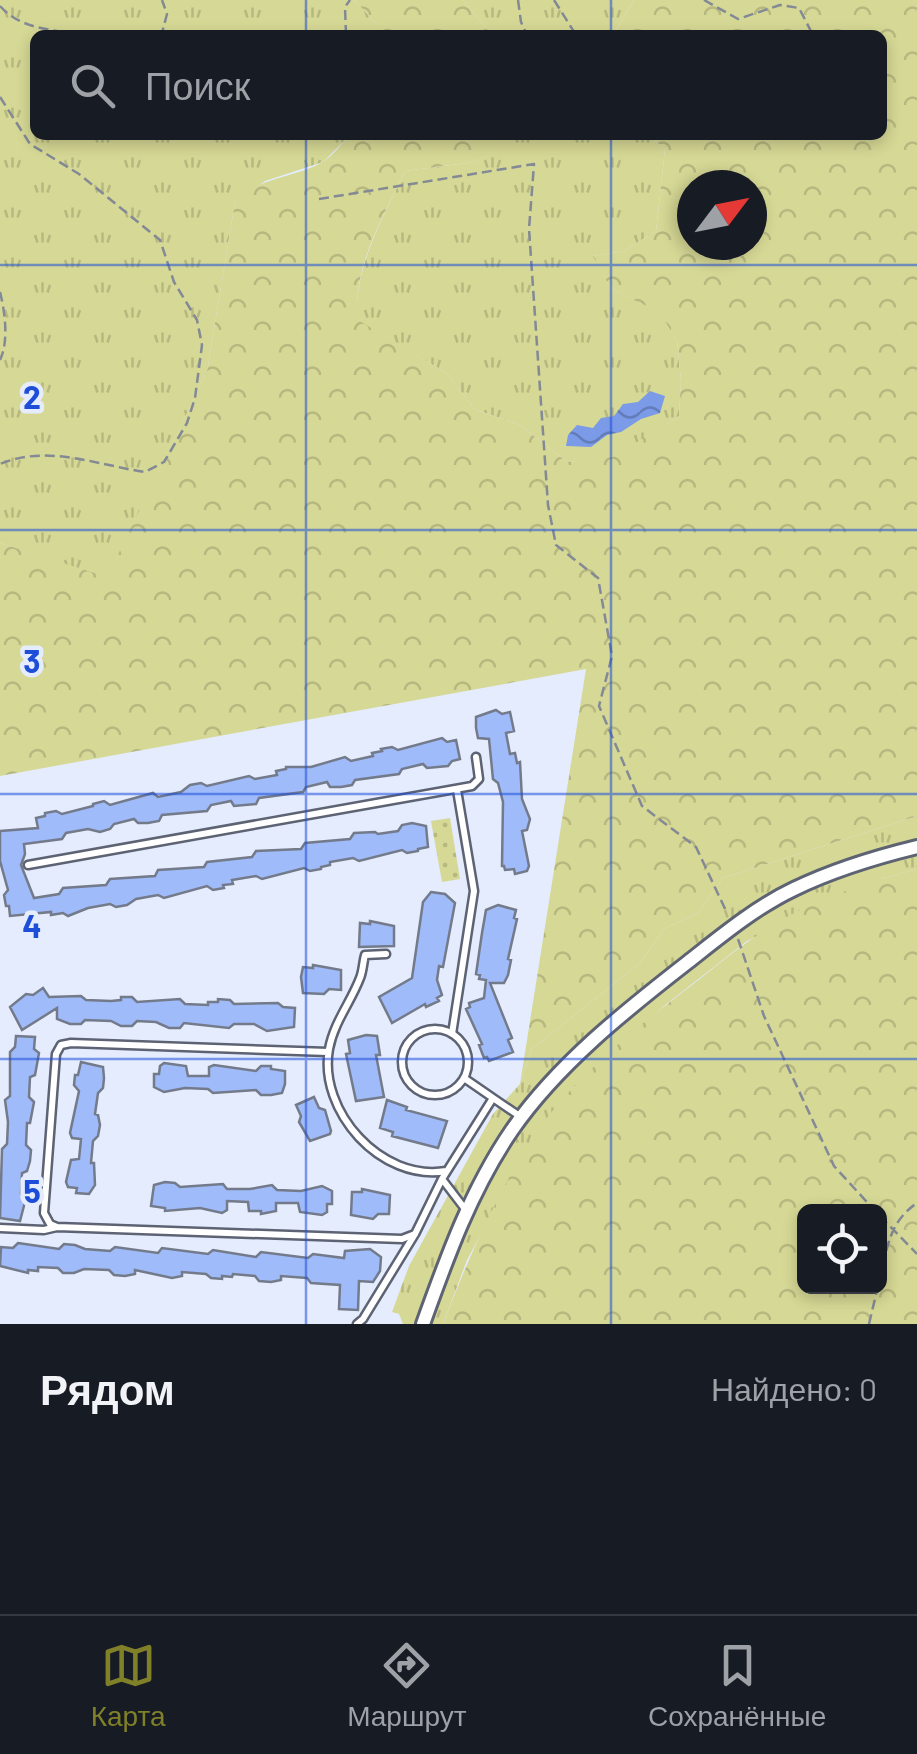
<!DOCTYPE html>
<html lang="ru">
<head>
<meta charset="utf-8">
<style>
  body { margin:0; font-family:Barlow,sans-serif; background:#242831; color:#f1f3f6 }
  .controls { position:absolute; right:30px; bottom:30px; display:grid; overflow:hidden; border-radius:15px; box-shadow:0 5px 15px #0003 }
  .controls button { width:90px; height:90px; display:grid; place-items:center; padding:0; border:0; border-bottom:2px solid #363941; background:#171b24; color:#f1f3f6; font:50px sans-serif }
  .compass { position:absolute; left:677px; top:170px; width:90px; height:90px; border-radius:50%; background:#171b24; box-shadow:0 5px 15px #0003; rotate:58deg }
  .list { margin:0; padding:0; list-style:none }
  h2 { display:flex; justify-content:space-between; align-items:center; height:130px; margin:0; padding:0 40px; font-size:42px }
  h2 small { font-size:32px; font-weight:400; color:#9ea1a6 }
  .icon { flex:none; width:55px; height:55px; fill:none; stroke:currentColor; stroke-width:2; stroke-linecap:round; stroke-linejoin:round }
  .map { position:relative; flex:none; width:917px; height:1324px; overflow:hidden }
  .search { position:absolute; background:#171b24; box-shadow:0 5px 15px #0003; left:30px; right:30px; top:30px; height:110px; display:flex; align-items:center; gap:25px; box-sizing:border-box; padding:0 35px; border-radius:15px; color:#9ea1a6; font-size:38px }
  .sheet { height:290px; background:#171b24 }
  nav { display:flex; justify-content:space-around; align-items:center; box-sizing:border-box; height:140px; border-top:2px solid #363941; background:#171b24; font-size:28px; color:#9ea1a6 }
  nav a { display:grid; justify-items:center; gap:5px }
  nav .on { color:#808028 }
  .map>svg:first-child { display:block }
</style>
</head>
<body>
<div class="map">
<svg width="917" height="1324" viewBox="0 0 917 1324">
  <defs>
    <pattern id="grass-tufts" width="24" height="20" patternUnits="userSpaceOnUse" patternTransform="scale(2.5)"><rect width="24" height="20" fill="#d6d895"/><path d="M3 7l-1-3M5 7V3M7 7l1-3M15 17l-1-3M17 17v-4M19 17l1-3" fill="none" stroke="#b7b880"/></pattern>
    <pattern id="forest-crowns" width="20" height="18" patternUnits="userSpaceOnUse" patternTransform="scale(2.5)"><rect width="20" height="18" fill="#d6d895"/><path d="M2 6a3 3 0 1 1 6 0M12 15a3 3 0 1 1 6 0" fill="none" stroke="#b7b880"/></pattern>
    <pattern id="park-dots" width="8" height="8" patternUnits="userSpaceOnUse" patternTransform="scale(2.5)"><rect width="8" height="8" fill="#d6d895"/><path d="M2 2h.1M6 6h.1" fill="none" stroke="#b7b880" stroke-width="1.8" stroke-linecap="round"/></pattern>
    <pattern id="water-waves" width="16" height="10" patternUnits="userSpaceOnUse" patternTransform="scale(2.5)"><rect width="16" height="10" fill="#7b9ae7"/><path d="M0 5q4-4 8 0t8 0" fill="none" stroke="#637cba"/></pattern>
  </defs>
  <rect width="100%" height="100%" fill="#e4ecfe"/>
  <path fill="url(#grass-tufts)" d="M0 0H354L378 25V35H35V135H350L323 162 265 181 235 202 207 372 107 578 0 543Z
    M463 0H634L613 35H492Z
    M505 135H648L665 149 656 231 624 251 594 256 611 289 660 312 677 340 681 381 679 416 613 458 567 462 520 425 474 409 448 374 357 320C354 266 383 218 405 171L474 162 499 149Z
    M917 816V869L884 878 747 941 664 1006 577 1085 533 1138 467 1260 443 1324H403L399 1314 392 1312 409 1266 493 1114 520 1084 532 1049 640 963 664 929 698 913 723 878Z"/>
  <path fill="url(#forest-crowns)" fill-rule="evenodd" d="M354 0H463L492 35H378V25Z
    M634 0H917V816L723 878 698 913 664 929 640 963 532 1049 520 1084 586 669 0 776V543L107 577 207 372 235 202C259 176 292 179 321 163 332 157 341 144 350 135H505L500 149 474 162 405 171C383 218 352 267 358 320L448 374 474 409 520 425 567 462 613 457 679 416 681 381 677 340 659 312 611 289 593 256 624 251 656 231 665 149 648 135H882V35H613ZM752 185V245H692V185Z
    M917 869V1324H443C467 1261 495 1197 532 1139 573 1077 637 1027 696 982 729 955 763 928 802 909 838 892 878 879 917 869ZM804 1212H880V1286H804Z"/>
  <path fill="url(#park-dots)" d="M450 818 460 879 442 882 431 821Z"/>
  <path fill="url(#water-waves)" d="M650 391 665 396 660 413 641 419 621 432 607 435 591 447 566 446 568 435 577 425 593 428 601 418 614 416 623 404 638 402Z"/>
  <path fill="#a0bbfa" stroke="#737a8a" stroke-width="2.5" d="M496 710 502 714 510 712 514 731 506 733 510 754 515 753 517 763 520 762 522 799 530 819 527 830 522 831 529 866 527 871 515 874 514 869 505 870 504 866H502L503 802 498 783 493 779 489 739 478 738 476 728V717Z
    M442 738 447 742 456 740 460 759 452 761 448 766 427 768 423 764 402 769 399 774 355 780 352 785 341 787H330L327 782 306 787 303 792 259 798 256 804 234 806 231 801 211 805 207 811 162 815 159 821 148 823H138L134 819 114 824 110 829 100 832 88 829 66 833 62 839 24 844 25 854 21 865 34 898 59 894 63 888 106 885 110 879 155 876 158 870 204 867 207 862 252 857 256 851 301 849 305 843 350 839 354 833 375 832 378 834 398 831 402 825 412 823 426 826 428 847 418 849V851L407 853 402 850 359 861 353 858 330 862V865L321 867V869L310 871 304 868 262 879 256 876 232 880 233 884 223 885 224 888 213 890 207 886 164 898 158 895 136 899 127 905 116 907 110 904 88 908 68 916 63 913 51 915V912L10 916 9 906H6L4 895 8 890 0 861V831L38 828 36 818 45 816V813L56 811 62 814 93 806V804L104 801 110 805 153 793 158 797 181 792 190 785 201 783 207 786 249 776 255 779 277 775 276 771 286 769V767H311L345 757 351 761 373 756 372 753 382 751 381 749 392 747 398 750Z
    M431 892 445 894 455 903 443 967 439 966 437 980 442 995 437 998 439 1001 426 1007 425 1004 392 1023 379 997 412 978 423 902Z
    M498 905 516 910 514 918 517 919 508 959 511 960 508 975 504 983H490L512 1038 508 1040 513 1052 489 1061 487 1057 484 1058 479 1045 482 1044 466 1009 470 1007 469 1003 484 998 486 980 479 979 480 975 476 974 482 933 486 910Z
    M370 921 394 926V946L359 947 360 923 370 924Z
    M313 965 341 970V990L329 989 324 994 303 993 301 977 303 967 313 968Z
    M43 988 49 997 81 996 86 1000 111 1001 121 1000V997H132L137 1002 180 999 185 1004 208 1005V1002H218V999L230 1000 234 1004 278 1003 283 1007 295 1008 294 1027 267 1031 254 1024H234L229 1028 184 1023 180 1028H169L156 1022 137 1021 132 1026H121L111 1021 85 1020 81 1024H70L57 1019V1008L22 1030 10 1007 26 994 33 995Z
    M366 1035 377 1036 380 1055H376L384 1097 356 1101 346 1054 350 1053 348 1040Z
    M16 1036 35 1037 34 1049 39 1053 35 1075 30 1077 29 1097 34 1102 30 1123H27L26 1145 31 1150 30 1161 27 1171 22 1173 21 1193 26 1198 20 1221 0 1218 2 1149 7 1144 8 1122 5 1100 10 1096V1052L15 1047Z
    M81 1062 103 1067 104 1078 103 1088 98 1093 95 1114 98 1115 100 1125 98 1136 93 1141 91 1163H94L95 1185 89 1194 76 1193 77 1188 68 1187 66 1182 71 1160 79 1159 81 1139 72 1138 70 1133 79 1091 74 1085 75 1075H78Z
    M164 1063 186 1066 188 1076H209V1067L214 1065 256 1071 261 1066H271V1069L285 1071V1084L282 1093 271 1095H261L256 1090 213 1093 208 1089 185 1088 164 1092 154 1087V1074H159L160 1066Z
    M314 1097 319 1108 325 1110 331 1131 330 1134 310 1141 299 1122 301 1116 296 1105Z
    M387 1100 407 1107 406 1110 447 1121 438 1148 392 1136 393 1132 380 1128Z
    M165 1182 175 1183 180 1187 223 1184 227 1189H250L272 1185 277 1190 301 1191 322 1186 332 1191V1204H327V1212L322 1215 300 1212 298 1203H276V1211L261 1214V1211H249L248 1202 227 1201V1210L222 1213 200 1208 165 1211V1208L151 1206 154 1185Z
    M362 1189 390 1195 389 1214H378L373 1219 351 1215 352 1192H362Z
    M18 1243 59 1249 64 1244 75 1245 85 1249 110 1251 115 1247 158 1253 162 1248 208 1254 213 1250 256 1257 261 1252 308 1258 313 1254 344 1258 345 1251 370 1249 381 1257 380 1271 373 1282 359 1281 358 1310 339 1309 340 1285 311 1283 307 1278 281 1276V1280L271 1282 259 1281 255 1276 233 1274 232 1277 222 1276V1279L211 1278 206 1274 182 1272V1276L172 1278 135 1270V1274L125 1276 114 1275 109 1270 84 1269 74 1273H63L58 1268 38 1267V1271L28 1270V1273L0 1266 1 1247 13 1248Z"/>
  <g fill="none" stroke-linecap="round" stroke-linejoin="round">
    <defs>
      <path id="lane" d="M28 865 472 786 479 779 476 757
        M386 954 365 955C363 962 363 971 360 978 351 1002 334 1022 329 1049 318 1111 381 1182 446 1171
        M402 1062a33 33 0 1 1 66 0a33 33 0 1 1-66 0Z
        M452 1034 474 891 457 790
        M464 1078 493 1098 442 1179 465 1209
        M493 1098 521 1117
        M57 1227 50 1224 44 1213 56 1054 61 1045 71 1043 328 1052
        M0 1228 44 1230 57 1227 402 1239 415 1234
        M357 1324 363 1319 415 1234 442 1179"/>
      <path id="street" d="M423 1324C447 1257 471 1190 512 1130 557 1065 625 1011 688 962 721 936 756 907 794 889 833 870 876 857 917 847"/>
    </defs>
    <use href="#lane" stroke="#5d6373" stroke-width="11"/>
    <use href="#street" stroke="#5d6373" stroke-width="18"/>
    <path stroke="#838995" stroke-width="2.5" stroke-dasharray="10 5" stroke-linecap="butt" d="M518 0 521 22 527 35
      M554 0 576 35
      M704 0 738 19 780 5 799 8 813 35
      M0 6C22 31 57 30 88 35
      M158 35 162 33 167 14 162 0
      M346 35 345 7 350 0
      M0 97 30 144 79 174 160 240 174 282 197 320 202 345 195 398 187 423 164 462 145 472C97 465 48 444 0 464
      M319 199 534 164 529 229 548 505 556 545 598 578 612 656 599 706 642 806 696 847 727 913
      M0 292C5 312 9 341 0 360
      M738 939 764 1016 834 1166 876 1212
      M880 1216 917 1254
      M880 1280C887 1248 889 1222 917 1203
      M869 1324 878 1286"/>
    <use href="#lane" stroke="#fff" stroke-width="6"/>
    <use href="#street" stroke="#fff" stroke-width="12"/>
  </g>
  <path fill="none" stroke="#1d4ed8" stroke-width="2.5" stroke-opacity="0.55" d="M306 0V35M611 0V35M306 135V1324M611 135V1324M0 265H917M0 530H917M0 794H917M0 1059H917"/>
  <g font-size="32" text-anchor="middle" font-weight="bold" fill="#1d4ed8" stroke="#e4ecfe" stroke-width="9" stroke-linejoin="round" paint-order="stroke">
    <text x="32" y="409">2</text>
    <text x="32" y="673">3</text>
    <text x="32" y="938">4</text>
    <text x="32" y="1203">5</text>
  </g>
</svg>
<div class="controls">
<button><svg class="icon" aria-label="locate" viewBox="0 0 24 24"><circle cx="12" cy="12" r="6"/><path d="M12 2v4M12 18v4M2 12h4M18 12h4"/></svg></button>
</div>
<svg class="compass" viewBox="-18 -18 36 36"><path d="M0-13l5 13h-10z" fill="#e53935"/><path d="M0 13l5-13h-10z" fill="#9ea1a6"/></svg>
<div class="search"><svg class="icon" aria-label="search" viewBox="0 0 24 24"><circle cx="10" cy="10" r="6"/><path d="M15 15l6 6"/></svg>Поиск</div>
</div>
<section class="sheet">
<h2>Рядом<small>Найдено: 0</small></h2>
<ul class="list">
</ul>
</section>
<nav>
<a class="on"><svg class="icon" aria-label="map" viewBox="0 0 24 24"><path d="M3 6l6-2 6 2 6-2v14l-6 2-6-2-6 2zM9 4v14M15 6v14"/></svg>Карта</a>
<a><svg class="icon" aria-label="directions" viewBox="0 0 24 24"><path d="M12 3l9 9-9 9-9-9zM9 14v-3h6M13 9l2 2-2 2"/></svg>Маршрут</a>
<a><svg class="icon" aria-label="saved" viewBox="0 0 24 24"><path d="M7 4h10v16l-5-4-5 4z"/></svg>Сохранённые</a>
</nav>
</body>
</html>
